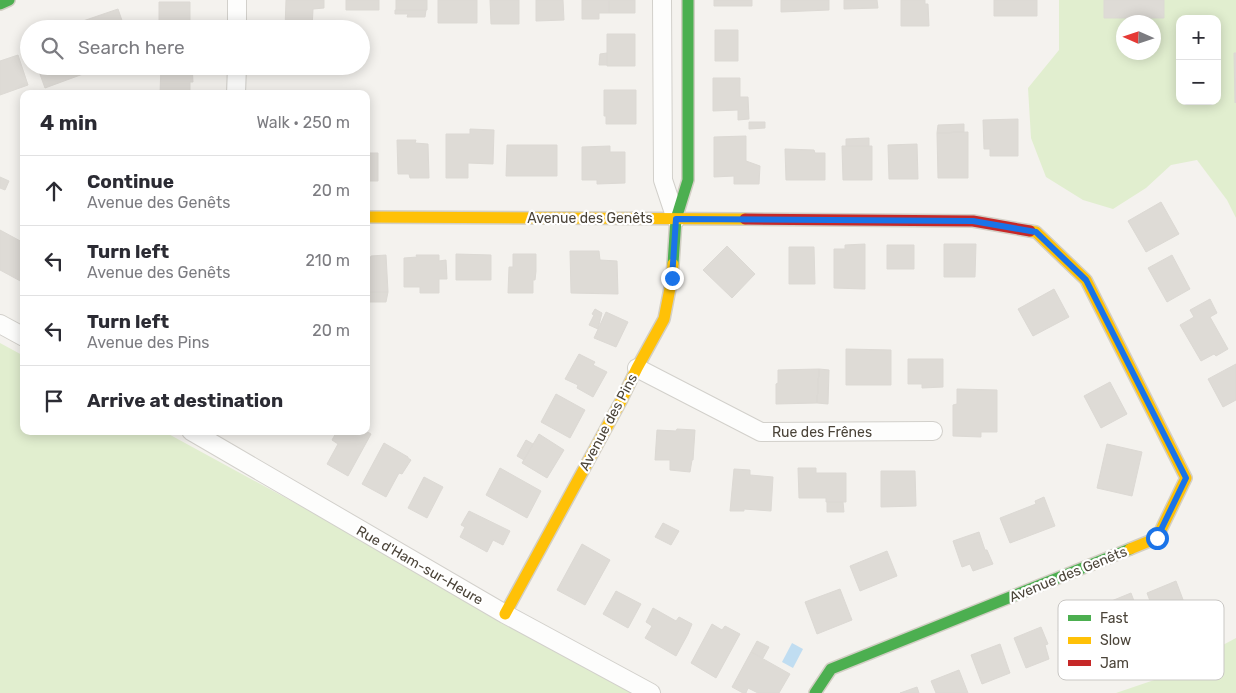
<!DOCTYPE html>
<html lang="en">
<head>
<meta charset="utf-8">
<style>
  body { margin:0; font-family:Rubik,sans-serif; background:#f7f7f7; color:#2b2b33 }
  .controls { position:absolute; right:15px; top:15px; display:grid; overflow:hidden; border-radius:10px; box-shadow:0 2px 12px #0003 }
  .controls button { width:45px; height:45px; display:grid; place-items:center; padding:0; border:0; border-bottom:1px solid #e1e1e2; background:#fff; color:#2b2b33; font:25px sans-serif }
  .compass { position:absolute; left:1116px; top:15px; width:45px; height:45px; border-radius:50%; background:#fff; box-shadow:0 2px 12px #0003; rotate:273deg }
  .stop { position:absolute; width:15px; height:15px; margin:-11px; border:4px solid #1a73e8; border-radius:50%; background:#fff }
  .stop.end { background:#1a73e8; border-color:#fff; box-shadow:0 1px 5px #0008 }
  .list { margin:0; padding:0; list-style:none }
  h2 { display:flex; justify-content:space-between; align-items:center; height:65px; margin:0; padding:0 20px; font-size:21px }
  h2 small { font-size:16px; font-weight:400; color:#7c7c81 }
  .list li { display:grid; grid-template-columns:32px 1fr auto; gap:15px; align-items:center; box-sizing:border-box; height:70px; padding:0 20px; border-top:1px solid #e1e1e2 }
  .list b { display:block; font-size:19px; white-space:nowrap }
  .list p { margin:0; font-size:16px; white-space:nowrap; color:#7c7c81 }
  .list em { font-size:16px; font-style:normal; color:#7c7c81 }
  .icon { flex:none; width:28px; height:28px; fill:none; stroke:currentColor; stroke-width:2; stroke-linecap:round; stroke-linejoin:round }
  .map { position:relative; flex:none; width:1236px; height:693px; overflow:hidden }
  .search { position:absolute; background:#fff; box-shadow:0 2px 12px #0003; left:20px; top:20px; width:350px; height:55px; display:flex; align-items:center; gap:12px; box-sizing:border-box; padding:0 18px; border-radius:28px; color:#7c7c81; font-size:19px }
  .panel { position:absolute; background:#fff; box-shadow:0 2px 12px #0003; left:20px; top:90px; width:350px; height:345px; border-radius:10px }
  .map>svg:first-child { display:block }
</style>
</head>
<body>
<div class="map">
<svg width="1236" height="693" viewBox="0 0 1236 693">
  <rect width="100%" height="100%" fill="#f4f2ee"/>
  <path fill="#e1eecf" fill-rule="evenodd" d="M1059 0H1236V218L1227 200 1197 160 1171 165 1146 188 1113 209 1083 200 1046 177 1031 138 1028 88 1059 50ZM1180 19H1217V101H1180ZM1124 22H1154V52H1124Z
    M0 343 24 356V431H163L644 693H0Z
    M1236 638V693H1116L1163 677Z"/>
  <path fill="#c0ddf1" d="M792 643 803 649 793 668 782 662Z"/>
  <path fill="#dedbd6" stroke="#dcd9d4" d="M286 0H324V8L313 9 312 29H285Z
    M346 0H379V10H346Z
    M396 0H427V10H396Z
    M438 0H477V23H438Z
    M490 0H519V24H491Z
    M536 0H563L564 20 536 21Z
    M582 0H609V13H599V19H582Z
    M609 0H635V13H609Z
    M714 0H752V6H714Z
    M781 0H829V10L781 12Z
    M844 0H877L878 8 844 9Z
    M901 0H925V4H928L929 26H901Z
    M994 0H1037V16H994Z
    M1104 0H1164V18H1104Z
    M159 2H190V29H159Z
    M118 9 125 29H82L80 22Z
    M395 10H426L425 17H407L408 14H395Z
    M715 30H738V61H715Z
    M607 34H635V66H607Z
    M607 53V65H599L600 54Z
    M1234 53H1236V102L1235 103Z
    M18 55 28 85 0 95V61Z
    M37 66H81L83 74 45 88Z
    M161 66H192L193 82H190V94H160Z
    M713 78H740V97H748L749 119 738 120V110L713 111Z
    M604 90H636V124H606V116H604Z
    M1018 119V156H990V149H984L983 120Z
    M749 122H765V128L749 129Z
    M964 124V132L937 133 938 125Z
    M470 129 494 130 493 164 468 163V178H446V134H470Z
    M968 132V178H938L937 133Z
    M746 136V161L760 166 759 184H734V176L714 177V137Z
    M869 138V146H846V139Z
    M397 140H416L415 143 428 144 429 178H410L409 174H398Z
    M917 144 918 179H889L888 145Z
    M507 145H557V176H506Z
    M610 146V152H625V183L597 184V180H582V147Z
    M842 146H872V180H843Z
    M785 149 814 150 815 153H825V180H786Z
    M366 153H378V181H366Z
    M0 177 9 181 5 190 0 188Z
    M1161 202 1179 234 1146 252 1128 221Z
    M0 230 24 243V283L0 270Z
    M865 244V289L834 288V249H845V245Z
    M944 244H976L975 277H944Z
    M887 245H914V269H887Z
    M727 246 755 274 732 298 703 270Z
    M789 247H814L815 284H789Z
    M570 251H599L600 260 617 261 618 294 571 293Z
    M456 254 491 255V280H456Z
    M513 254H536V271L535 280H533V293H508L509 267H513Z
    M386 255 388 292H366V259H370L371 256Z
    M416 255H439V261L446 260 447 279H439V293H420V287H404V258L417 257Z
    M1172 255 1190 289 1167 302 1148 268Z
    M1054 289 1069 317 1033 336 1018 309Z
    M366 292H388L386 302H366Z
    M1210 299 1217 313 1210 317 1228 349 1216 356 1214 354 1201 361 1180 325 1194 317 1190 310Z
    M595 309 602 313 598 329 589 325 594 315 592 314Z
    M606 312 628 322 616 347 594 338Z
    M846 349 891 350V385H846Z
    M579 354 595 362 593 365 607 372 593 397 577 388 578 385 565 379Z
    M908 359H943V387L922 388V384H908Z
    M1236 364V400L1223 407 1208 379Z
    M819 369 817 403 776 404V384L778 383V370Z
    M819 369 829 370 828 404 817 403Z
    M1110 382 1127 414 1101 428 1084 396Z
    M957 389 997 390V432H981V437L953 436V405L957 404Z
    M556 394 585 410 570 438 541 422Z
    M677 429 695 430 693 460H692L690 472 670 470V460H655L657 430 676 431Z
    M337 431H366L371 434 348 476 327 464 338 444 332 440Z
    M539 434 564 450 547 478 522 463Z
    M526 440 533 444 524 460 517 456Z
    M384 443 408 457V458L411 460 402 474 399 473 386 497 362 484Z
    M1107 444 1142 452 1132 496 1097 488Z
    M500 468 541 491 527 518 486 495Z
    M798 468H816V473H846V502H826V498H799Z
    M734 469 750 470V475L773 477 771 511 744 509V511H730Z
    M881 471H915L916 506 881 507Z
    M424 477 443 487 427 518 408 508Z
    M1044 497 1055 526 1010 543 1000 518 1036 504 1035 501Z
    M827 502H843L844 512H827Z
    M469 511 510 531 503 545 493 540 487 552 460 537 465 527 461 525Z
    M663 523 679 531 671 545 655 537Z
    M979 532 985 550H987L993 564 973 571 970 564 962 567 953 541Z
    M582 544 610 560 585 605 557 590Z
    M887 551 897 576 860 591 850 566Z
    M1176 581 1185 605 1188 604 1195 621 1162 633 1147 593Z
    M840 589 852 620 817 634 805 602Z
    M616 591 641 604 628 628 603 614Z
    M1131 593 1143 625 1130 631 1134 642 1117 649 1105 621 1110 619 1104 604Z
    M653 608 676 621 679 617 692 624 688 634 676 656 645 638 652 626 646 622Z
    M1086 610 1101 647 1089 651 1088 647 1068 655 1058 630 1067 626 1064 618Z
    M712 624 722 630 725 626 740 634 716 678 691 663Z
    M1041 627 1048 644 1045 645 1049 659 1026 668 1014 638Z
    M757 641 769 647 763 658 751 652Z
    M1000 644 1010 673 982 684 971 655Z
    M751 652 790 674 779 693H758L748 688 746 693H743L732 687Z
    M959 670 968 693H936L931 681Z
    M917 687 919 693H900Z"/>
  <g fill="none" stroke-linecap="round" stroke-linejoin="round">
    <defs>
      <path id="street" d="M662 0 663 180 676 219
        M237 29V0
        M236 94 237 66
        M0 324 24 337
        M637 368 761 432 933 431
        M191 431 505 614 651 693"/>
      <path id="fast" d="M0 4 9 0
        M673 264 676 219 688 180V0
        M815 693 831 669 1130 549"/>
      <path id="slow" d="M366 217 745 219
        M1030 231 1036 232 1086 280 1186 478 1157 538 1130 549
        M505 614 621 401 637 368 664 319 672 278 673 264"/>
      <path id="jam" d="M745 219 973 221 1030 231"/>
    </defs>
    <use href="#street" stroke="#d2d0cb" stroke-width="20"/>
    <use href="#fast" stroke="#d3cfc5" stroke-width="14"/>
    <use href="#slow" stroke="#d3cfc5" stroke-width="14"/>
    <use href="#jam" stroke="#d3cfc5" stroke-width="14"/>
    <use href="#street" stroke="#fdfdfc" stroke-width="18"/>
    <use href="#fast" stroke="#4caf50" stroke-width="11"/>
    <use href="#slow" stroke="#ffc107" stroke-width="11"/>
    <use href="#jam" stroke="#c62828" stroke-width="11"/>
  </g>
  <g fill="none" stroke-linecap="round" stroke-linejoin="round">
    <path stroke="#1a73e8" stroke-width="6" d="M672 278 676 219 973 221 1036 232 1086 280 1186 478 1157 538"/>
  </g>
  <g text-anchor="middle" stroke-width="4.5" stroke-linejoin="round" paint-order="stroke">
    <g font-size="14" fill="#4b4439" stroke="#fff">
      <text x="590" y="223">Avenue des Genêts</text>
      <text transform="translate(608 422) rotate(-62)" y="5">Avenue des Pins</text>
      <text x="822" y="437">Rue des Frênes</text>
      <text transform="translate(420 565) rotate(30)" y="5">Rue d'Ham-sur-Heure</text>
      <text transform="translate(1068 574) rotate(-22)" y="5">Avenue des Genêts</text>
    </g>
  </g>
  <rect x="1058" y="600" width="166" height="80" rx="8" fill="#fff" stroke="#c9c7c4" stroke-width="1"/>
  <rect x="1068" y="615" width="23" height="6" fill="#4caf50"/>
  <rect x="1068" y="637" width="23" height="7" fill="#ffc107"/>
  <rect x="1068" y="660" width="23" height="6" fill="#c62828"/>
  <g font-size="14" fill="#4b4439">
    <text x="1100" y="623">Fast</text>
    <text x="1100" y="645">Slow</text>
    <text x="1100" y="668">Jam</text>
  </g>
</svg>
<div class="controls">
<button>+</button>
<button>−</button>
</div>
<svg class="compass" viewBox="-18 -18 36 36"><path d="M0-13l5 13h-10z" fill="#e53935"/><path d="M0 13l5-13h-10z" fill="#7c7c81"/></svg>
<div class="stop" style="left:1157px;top:538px"></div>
<div class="stop end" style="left:672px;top:278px"></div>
<div class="search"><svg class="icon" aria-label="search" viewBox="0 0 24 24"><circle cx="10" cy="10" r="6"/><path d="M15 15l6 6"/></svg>Search here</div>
<section class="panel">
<h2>4 min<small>Walk · 250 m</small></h2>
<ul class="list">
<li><svg class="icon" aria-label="ahead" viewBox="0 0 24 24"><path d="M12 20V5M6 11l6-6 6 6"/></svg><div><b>Continue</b><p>Avenue des Genêts</p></div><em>20 m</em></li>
<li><svg class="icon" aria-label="left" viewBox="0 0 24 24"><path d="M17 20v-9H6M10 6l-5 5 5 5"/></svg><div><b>Turn left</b><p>Avenue des Genêts</p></div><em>210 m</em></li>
<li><svg class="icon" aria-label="left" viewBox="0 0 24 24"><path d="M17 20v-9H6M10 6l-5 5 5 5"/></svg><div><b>Turn left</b><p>Avenue des Pins</p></div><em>20 m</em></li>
<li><svg class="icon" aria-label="arrive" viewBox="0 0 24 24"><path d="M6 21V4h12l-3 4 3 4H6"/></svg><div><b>Arrive at destination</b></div></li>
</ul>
</section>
</div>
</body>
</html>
